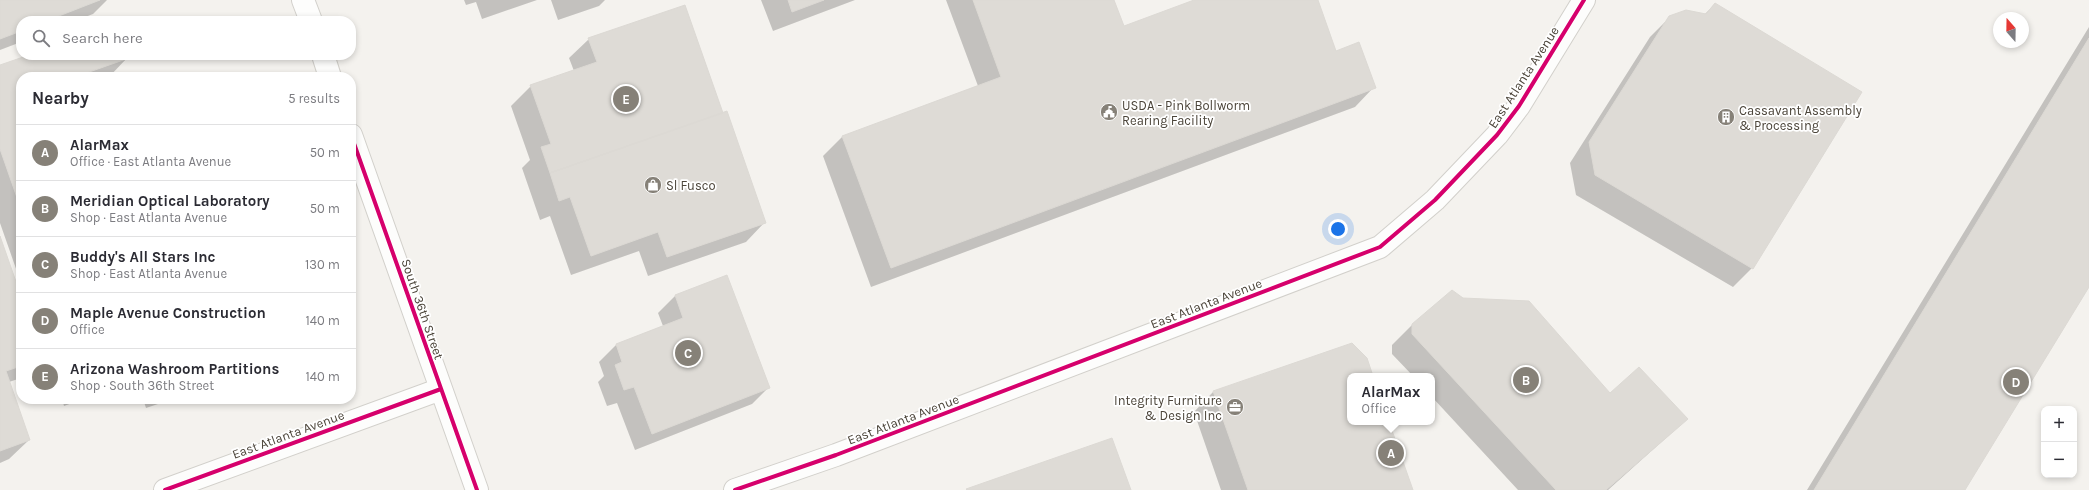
<!DOCTYPE html>
<html lang="en">
<head>
<meta charset="utf-8">
<style>
  body { margin:0; font-family:Karla,sans-serif; background:#f2f2f3; color:#2b2b33 }
  .controls { position:absolute; right:12px; bottom:12px; display:grid; overflow:hidden; border-radius:8px; box-shadow:0 2px 6px #0003 }
  .controls button { width:36px; height:36px; display:grid; place-items:center; padding:0; border:0; border-bottom:1px solid #e1e1e2; background:#fff; color:#2b2b33; font:20px sans-serif }
  .compass { position:absolute; left:1993px; top:12px; width:36px; height:36px; border-radius:50%; background:#fff; box-shadow:0 2px 6px #0003; rotate:340deg }
  .you { position:absolute; left:1338px; top:229px; width:14px; height:14px; margin:-10px; border:3px solid #fff; border-radius:50%; background:#1a73e8; box-shadow:0 0 0 6px #1a73e833 }
  .badge { display:grid; place-items:center; width:26px; height:26px; border-radius:50%; background:#868178; color:#fff; font-size:13px; font-weight:700 }
  .pin { position:absolute; translate:-50% -50%; border:2px solid #fff; box-shadow:0 1px 4px #0006 }
  .popup { position:absolute; left:1347px; top:373px; width:88px; height:52px; box-sizing:border-box; display:grid; place-content:center; border-radius:8px; background:#fff; filter:drop-shadow(0 1px 3px #0005); font-size:13px; white-space:nowrap; color:#7c7c81 }
  .popup b { font-size:15px; color:#2b2b33 }
  .popup::after { content:''; position:absolute; left:50%; top:100%; margin-left:-8px; border:8px solid transparent; border-top-color:#fff }
  .list { margin:0; padding:0; list-style:none }
  h2 { display:flex; justify-content:space-between; align-items:center; height:52px; margin:0; padding:0 16px; font-size:17px }
  h2 small { font-size:13px; font-weight:400; color:#7c7c81 }
  .list li { display:grid; grid-template-columns:26px 1fr auto; gap:12px; align-items:center; box-sizing:border-box; height:56px; padding:0 16px; border-top:1px solid #e1e1e2 }
  .list b { display:block; font-size:15px; white-space:nowrap }
  .list p { margin:0; font-size:13px; white-space:nowrap; color:#7c7c81 }
  .list em { font-size:13px; font-style:normal; color:#7c7c81 }
  .icon { flex:none; width:22px; height:22px; fill:none; stroke:currentColor; stroke-width:2; stroke-linecap:round; stroke-linejoin:round }
  .map { position:relative; flex:none; width:2089px; height:490px; overflow:hidden }
  .search { position:absolute; background:#fff; box-shadow:0 2px 6px #0003; left:16px; top:16px; width:340px; height:44px; display:flex; align-items:center; gap:10px; box-sizing:border-box; padding:0 14px; border-radius:16px; color:#7c7c81; font-size:15px }
  .panel { position:absolute; background:#fff; box-shadow:0 2px 6px #0003; left:16px; top:72px; width:340px; height:332px; border-radius:16px }
  .map>svg:first-child { display:block }
</style>
</head>
<body>
<div class="map">
<svg width="2089" height="490" viewBox="0 0 2089 490">
  <rect width="100%" height="100%" fill="#f4f2ee"/>
  <path fill="#0003" d="M0 0H107L93 14 75 21H21V42L0 50Z
    M464 0H537L482 19 476 2 466 5Z
    M551 0H605L599 6 558 20Z
    M761 0H855L773 31Z
    M946 0H1113L1123 27 1197 0H1317L1336 52 1374 87 1355 107 871 287 823 156 842 137 978 86Z
    M1715 4 1752 268 1733 287 1576 195 1570 163 1650 37 1670 17 1705 14Z
    M2089 27V286L1964 490H1807Z
    M589 39 722 114 765 222 746 242 648 276 639 251 571 275 550 216 540 220 522 168 530 160 511 106 531 86 574 71 569 58Z
    M33 55H127L128 57 109 77H21V283L0 223V66Z
    M0 239 21 299V378L9 382 29 440 9 459 0 463Z
    M726 276 769 387 752 404 635 450 617 403 607 406 598 382 604 376 599 362 616 345 663 326 658 313 675 296Z
    M1412 325 1610 394 1687 419 1608 490H1518L1432 397V376H1413L1392 354V345Z
    M1352 344 1372 376H1350V422H1388L1412 490H1221L1194 412 1213 392Z
    M62 399H83L64 406Z
    M143 399H173L146 408Z"/>
  <path fill="#dedbd6" stroke="#dcd9d4" d="M0 0H100L46 21H21V31L0 39Z
    M788 0H824L792 12Z
    M973 0H1114L1124 26 1194 0H1318L1336 51 1359 42 1376 88 891 268 842 136 1001 77Z
    M1715 3 1862 92 1753 269 1595 175 1589 142 1669 16 1686 10 1706 14Z
    M685 5 723 113 550 173 541 147 551 144 530 85 597 62 588 38Z
    M2089 38V287L1965 490H1814Z
    M29 55H129V58L75 77H21V209L0 149V65Z
    M727 111 766 223 667 257 658 232 591 256 570 197 559 201 550 173Z
    M0 236 21 296V366L6 371 30 440 0 451Z
    M727 275 770 388 652 434 634 387 624 390 615 365 622 362 616 344 683 318 675 295Z
    M1452 290 1463 298 1529 301 1610 393 1639 367 1688 419 1606 490H1556L1412 334V324Z
    M1352 343 1367 358 1373 376H1350V422H1389L1413 490H1248L1213 391Z
    M1112 438 1131 490H967L966 489Z"/>
  <g fill="none" stroke-linecap="round" stroke-linejoin="round">
    <defs>
      <path id="minor" d="M303 0 311 21
        M323 55 330 77
        M351 135 477 490
        M165 490 441 389
        M735 490 836 455 1380 247 1435 200 1497 135 1519 106 1584 0"/>
    </defs>
    <use href="#minor" stroke="#d2d0cb" stroke-width="24"/>
    <use href="#minor" stroke="#fdfdfc" stroke-width="22"/>
    <defs>
      <path id="cycleway" d="M351 135 477 490
        M165 490 441 389
        M735 490 836 455 1380 247 1435 200 1497 135 1519 106 1584 0"/>
    </defs>
    <use href="#cycleway" stroke="#fff" stroke-width="6"/>
    <use href="#cycleway" stroke="#d6006c" stroke-width="4"/>
  </g>
  <defs>
    <symbol id="civic-disc" viewBox="-11 -11 22 22"><circle r="9.5" fill="#868178" stroke="#fff"/><path d="M-.6-6.5H3V-4.5H.6V-3L4-1V1h2V6H-6V1h2V-1L-.6-3ZM-1.2 2.5V6h2.4V2.5Z" fill="#fff"/></symbol>
    <symbol id="building-disc" viewBox="-11 -11 22 22"><circle r="9.5" fill="#868178" stroke="#fff"/><path d="M-4-6H4V6H1V3H-1V6H-4ZM-2.5-4.3h1.7v1.8h-1.7ZM.8-4.3h1.7v1.8H.8ZM-2.5-1h1.7V.8h-1.7ZM.8-1h1.7V.8H.8Z" fill="#fff"/></symbol>
    <symbol id="shop-disc" viewBox="-11 -11 22 22"><circle r="9.5" fill="#868178" stroke="#fff"/><path d="M-5-2.5h2.3a2.7 3.5 0 0 1 5.4 0H5L5.5 6h-11ZM-1.5-2.5h3a1.5 2.3 0 0 0-3 0Z" fill="#fff"/></symbol>
    <symbol id="office-disc" viewBox="-11 -11 22 22"><circle r="9.5" fill="#868178" stroke="#fff"/><path d="M-6-3h4V-5.5h4V-3h4V5H-6ZM-1-4.5V-3h2v-1.5ZM-6 0V1H6V0Z" fill="#fff"/></symbol>
  </defs>
  <g fill-rule="evenodd">
    <use href="#civic-disc" x="1099" y="102" width="20" height="20"/>
    <use href="#building-disc" x="1716" y="107" width="20" height="20"/>
    <use href="#shop-disc" x="643" y="175" width="20" height="20"/>
    <use href="#office-disc" x="1225" y="397" width="20" height="20"/>
  </g>
  <g text-anchor="middle" stroke-width="3.5" stroke-linejoin="round" paint-order="stroke">
    <g font-size="13" fill="#4b4439" stroke="#fff">
      <text transform="translate(1523 77) rotate(-57)" y="5">East Atlanta Avenue</text>
      <text transform="translate(1206 303) rotate(-21)" y="5">East Atlanta Avenue</text>
      <text transform="translate(423 309) rotate(71)" y="5">South 36th Street</text>
      <text transform="translate(903 419) rotate(-21)" y="5">East Atlanta Avenue</text>
      <text transform="translate(288 434) rotate(-20)" y="5">East Atlanta Avenue</text>
    </g>
    <g font-size="13" fill="#4b4439" stroke="#fff" text-anchor="start">
      <text x="1122" y="110">USDA - Pink Bollworm<tspan x="1122" dy="15">Rearing Facility</tspan></text>
      <text x="1739" y="115">Cassavant Assembly<tspan x="1739" dy="15">&amp; Processing</tspan></text>
      <text x="666" y="190">Sl Fusco</text>
      <text x="1222" y="405" text-anchor="end">Integrity Furniture<tspan x="1222" dy="15">&amp; Design Inc</tspan></text>
    </g>
  </g>
</svg>
<div class="controls">
<button>+</button>
<button>−</button>
</div>
<svg class="compass" viewBox="-18 -18 36 36"><path d="M0-13l5 13h-10z" fill="#e53935"/><path d="M0 13l5-13h-10z" fill="#7c7c81"/></svg>
<div class="you"></div>
<div class="pin badge" style="left:1391px;top:453px">A</div>
<div class="popup"><b>AlarMax</b>Office</div>
<div class="pin badge" style="left:1526px;top:380px">B</div>
<div class="pin badge" style="left:688px;top:353px">C</div>
<div class="pin badge" style="left:2016px;top:382px">D</div>
<div class="pin badge" style="left:626px;top:99px">E</div>
<div class="search"><svg class="icon" aria-label="search" viewBox="0 0 24 24"><circle cx="10" cy="10" r="6"/><path d="M15 15l6 6"/></svg>Search here</div>
<section class="panel">
<h2>Nearby<small>5 results</small></h2>
<ul class="list">
<li><span class="badge">A</span><div><b>AlarMax</b><p>Office · East Atlanta Avenue</p></div><em>50 m</em></li>
<li><span class="badge">B</span><div><b>Meridian Optical Laboratory</b><p>Shop · East Atlanta Avenue</p></div><em>50 m</em></li>
<li><span class="badge">C</span><div><b>Buddy's All Stars Inc</b><p>Shop · East Atlanta Avenue</p></div><em>130 m</em></li>
<li><span class="badge">D</span><div><b>Maple Avenue Construction</b><p>Office</p></div><em>140 m</em></li>
<li><span class="badge">E</span><div><b>Arizona Washroom Partitions</b><p>Shop · South 36th Street</p></div><em>140 m</em></li>
</ul>
</section>
</div>
</body>
</html>
